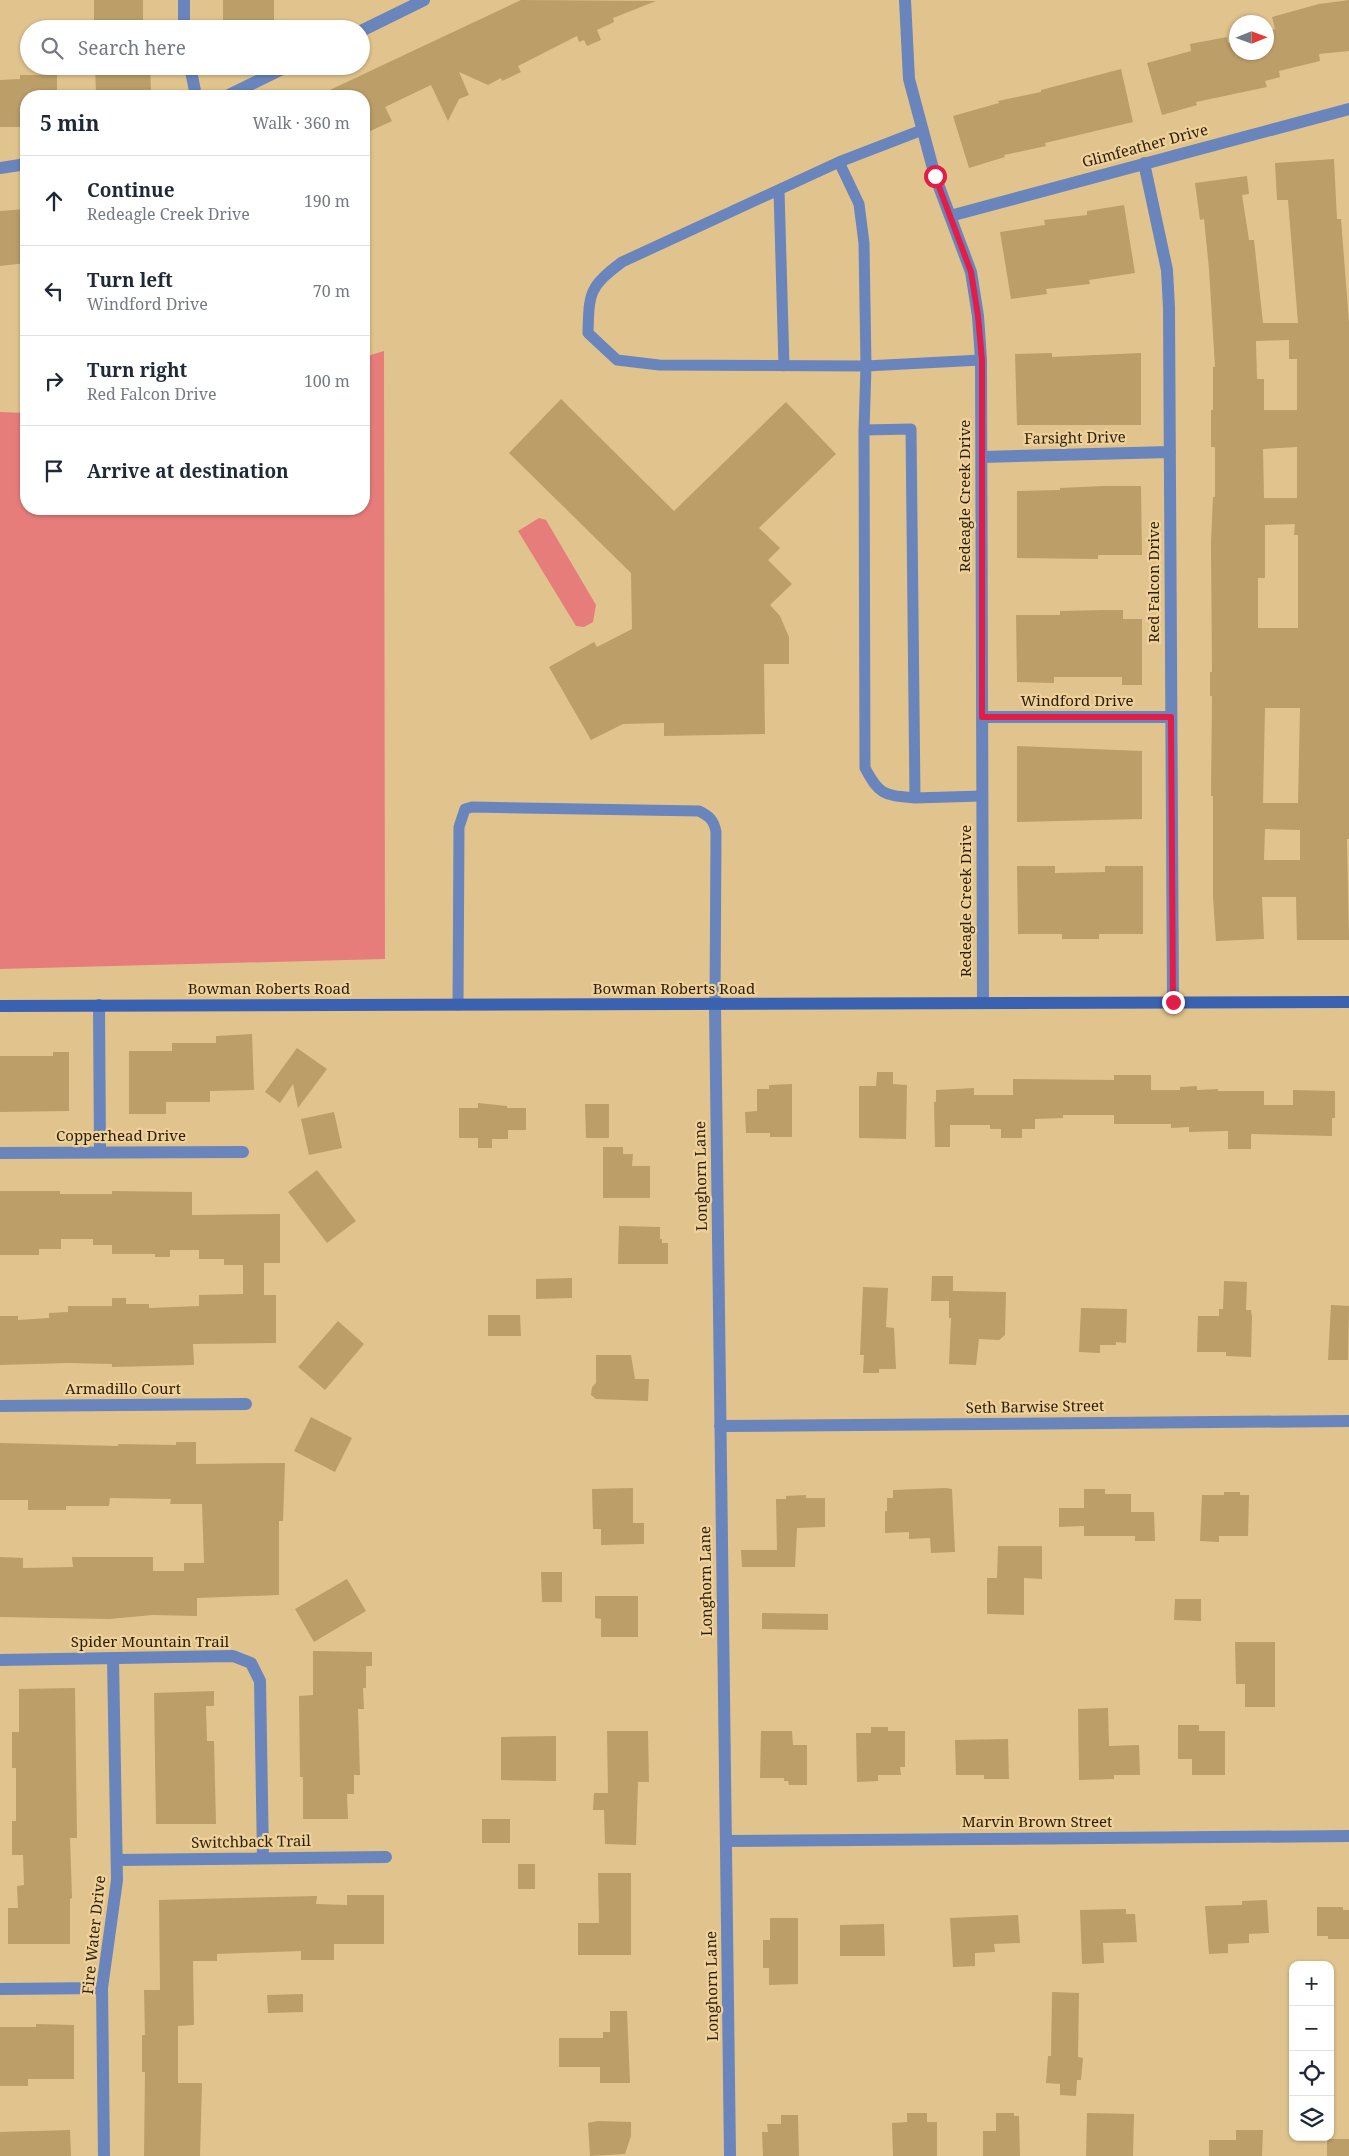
<!DOCTYPE html>
<html lang="en">
<head>
<meta charset="utf-8">
<style>
  body { margin:0; font-family:"Noto Serif",serif; background:#f6f6f7; color:#1f2937 }
  .controls { position:absolute; right:15px; bottom:15px; display:grid; overflow:hidden; border-radius:10px; box-shadow:0 1px 4px #0004 }
  .controls button { width:45px; height:45px; display:grid; place-items:center; padding:0; border:0; border-bottom:1px solid #e0e1e3; background:#fff; color:#1f2937; font:25px sans-serif }
  .compass { position:absolute; left:1229px; top:15px; width:45px; height:45px; border-radius:50%; background:#fff; box-shadow:0 1px 4px #0004; rotate:89deg }
  .stop { position:absolute; width:15px; height:15px; margin:-11px; border:4px solid #e11d48; border-radius:50%; background:#fff }
  .stop.end { background:#e11d48; border-color:#fff; box-shadow:0 1px 5px #0008 }
  .list { margin:0; padding:0; list-style:none }
  h2 { display:flex; justify-content:space-between; align-items:center; height:65px; margin:0; padding:0 20px; font-size:21px }
  h2 small { font-size:16px; font-weight:400; color:#747a83 }
  .list li { display:grid; grid-template-columns:32px 1fr auto; gap:15px; align-items:center; box-sizing:border-box; height:90px; padding:0 20px; border-top:1px solid #e0e1e3 }
  .list b { display:block; font-size:19px; white-space:nowrap }
  .list p { margin:0; font-size:16px; white-space:nowrap; color:#747a83 }
  .list em { font-size:16px; font-style:normal; color:#747a83 }
  .icon { flex:none; width:28px; height:28px; fill:none; stroke:currentColor; stroke-width:2; stroke-linecap:round; stroke-linejoin:round }
  .map { position:relative; flex:none; width:1349px; height:2156px; overflow:hidden }
  .search { position:absolute; background:#fff; box-shadow:0 1px 4px #0004; left:20px; top:20px; width:350px; height:55px; display:flex; align-items:center; gap:12px; box-sizing:border-box; padding:0 18px; border-radius:28px; color:#747a83; font-size:19px }
  .panel { position:absolute; background:#fff; box-shadow:0 1px 4px #0004; left:20px; top:90px; width:350px; height:425px; border-radius:20px }
  .map>svg:first-child { display:block }
</style>
</head>
<body>
<div class="map">
<svg width="1349" height="2156" viewBox="0 0 1349 2156">
  <rect width="100%" height="100%" fill="#e1c48d"/>
  <path fill="#e77d7a" d="M384 351 385 959 0 969V412L26 413V509H364V357Z
    M539 518 546 520 596 605 593 622 584 627 576 626 518 531Z"/>
  <path fill="#bb9e68" fill-rule="evenodd" d="M94 0H143V29H94Z
    M223 0H274V27L223 28Z
    M521 0 656 1 613 18 614 22 597 30 601 40 587 46 584 40 579 42 577 36 518 66 521 72 502 81 501 78 488 85 459 72 469 95 459 99 448 121 431 85 385 107 392 121 364 134V96H317Z
    M1349 0V51L1319 54 1320 61 1279 71 1280 77 1265 81 1267 87 1196 102 1197 105 1162 115 1147 63 1191 51 1190 44 1227 37 1228 43 1236 41V52H1266V32L1275 29 1272 17 1319 4Z
    M95 66H150L151 90 96 93Z
    M1121 69 1133 122 1045 143 1046 146 1004 155 1005 157 969 168 953 116 999 103 998 101 1041 92V90Z
    M20 75H57V96H26V127H0V80L20 79Z
    M1334 159 1337 219H1341L1349 322V839H1347L1349 940H1297L1296 897H1262L1264 939 1216 941 1213 897V796H1211L1212 696H1210V672H1212L1211 542 1213 497H1215V447H1211V410H1213V367H1215L1209 269 1204 219 1200 220 1195 183 1247 176 1249 194 1242 195 1249 240H1254L1263 323H1298L1288 200H1277L1275 163ZM1289 340V359H1297V410H1264V379H1257L1256 341ZM1297 447V498H1264L1263 449ZM1295 524 1294 535H1298V628H1258V578H1265V525ZM1265 708H1300L1298 803H1263ZM1265 829 1300 830V860H1264Z
    M1124 205 1135 273 1089 280 1090 284 1046 289 1047 294 1011 299 1000 232 1045 225 1044 220 1087 215V211Z
    M26 209V263L0 266V211Z
    M1052 353V357L1141 353V425H1017L1015 354Z
    M561 399 674 511 786 402 836 454 759 528 780 548 768 560 792 584 770 605 780 616 789 637V664H764L765 734 664 736V723L623 724 591 740 549 667 594 642 597 647 632 629 631 573 509 453Z
    M1103 486H1141L1142 555H1098V559L1017 558V491L1060 490V488Z
    M1104 610H1123V619H1142V685H1122V677H1054V683L1017 682 1016 615H1060V611Z
    M1017 746 1142 751V819L1017 822Z
    M1017 866H1055V873L1105 872V866H1143V934H1099V939H1062V934H1018Z
    M252 1034 254 1090 210 1091V1102H166V1114H129V1051H172V1043H216V1036Z
    M297 1048 327 1069 298 1108 293 1084 280 1103 265 1092Z
    M53 1052H69V1111L0 1112V1056H53Z
    M877 1072H893V1084L907 1085 906 1139 859 1138V1086H876Z
    M1114 1075H1151V1090H1180V1087L1197 1086V1090L1218 1089V1091H1264V1105H1293V1090L1335 1091V1118H1332V1136L1251 1134V1149H1228V1131L1189 1132V1127L1171 1128V1124H1114V1115H1063V1118L1035 1119V1129H1022V1138H1001V1129H990V1125H950V1147H935L934 1102H936V1090L974 1088V1095H1013V1079L1114 1080Z
    M792 1084V1137H770V1133H746L745 1112 757 1111V1089H769V1085Z
    M478 1103 507 1106V1108H526V1130H508V1139H492V1148H478V1138H459V1108H478Z
    M585 1104H609V1138H586Z
    M334 1112 342 1148 309 1155 301 1119Z
    M603 1147H623V1154H633L632 1166H650V1198H603Z
    M317 1170 356 1221 327 1243 288 1192Z
    M0 1191H60V1194H112V1191L192 1192V1215L280 1214V1263H264V1295H276V1343L193 1344 194 1365 112 1367V1364L68 1363 0 1365V1316H18V1320L49 1318V1313L68 1312V1306H112V1298H126V1304H149V1308L199 1306V1295L243 1294V1265H224V1259H199V1250H170V1257H155V1254H112V1245H93V1239H61V1249H39V1255H0Z
    M619 1226 660 1227V1239H662V1243H668V1264H618Z
    M932 1276H953V1291L1006 1292 1005 1335 999 1340 979 1339 976 1365 949 1364 951 1318H949V1301H931Z
    M572 1278V1298L536 1299V1279Z
    M1224 1281 1247 1282 1246 1310H1251L1252 1317 1251 1357 1226 1356V1352H1197L1198 1316H1219V1309H1223Z
    M863 1287 888 1288 886 1327 894 1328 896 1369H879V1373H863L864 1355H860Z
    M1331 1305 1349 1306 1348 1360H1328Z
    M1081 1308 1127 1309 1126 1343 1116 1342V1345H1100V1353L1079 1352Z
    M488 1315H520L521 1336H488Z
    M338 1321 364 1344 325 1390 298 1367Z
    M596 1355H631L635 1379H649L648 1401 596 1399 591 1395 592 1387 596 1383Z
    M311 1417 352 1438 335 1472 294 1451Z
    M176 1442H196V1464L285 1463 283 1521H279V1595L197 1598V1616L153 1615 109 1619 0 1617V1557L23 1558V1568L73 1567 72 1557H153V1571H184V1563H204L202 1504H170L171 1499 110 1498 109 1506H66V1510H28V1500H0V1443L118 1446V1444L176 1445Z
    M633 1488V1523H644V1544L601 1545V1529H593L592 1489Z
    M946 1488 952 1489 955 1552 931 1553 930 1538 909 1539V1532L885 1533V1511H887V1498H893V1490Z
    M1084 1489H1105V1494H1131V1512H1154L1155 1541H1135V1536H1084V1526L1059 1527V1508H1084Z
    M1224 1492H1240V1495H1249L1248 1536H1219V1542L1200 1541 1202 1495H1224Z
    M806 1495V1498H825V1527L797 1528 795 1567H742L741 1550H777L776 1499H786V1496Z
    M998 1546H1042V1579L1024 1578V1615L987 1614V1578H997Z
    M541 1572H562V1602H542Z
    M347 1579 366 1611 314 1642 295 1609Z
    M595 1596H638V1637H601V1619L595 1618Z
    M1175 1599H1201V1621L1174 1620Z
    M762 1613 828 1614V1630L762 1629Z
    M1235 1642H1275V1707H1245V1684H1236Z
    M313 1651 372 1652V1666H366V1688H363L364 1709H358L360 1775H354V1794H347L348 1819H303V1777H300L299 1696 313 1695Z
    M75 1688 77 1838H70L72 1898 70 1899V1944H8V1908H18L17 1886 24 1885 23 1855H12V1821H16V1768H12V1732H19V1689Z
    M214 1691V1706H206L207 1741H214L216 1824H156L154 1693Z
    M1108 1708 1109 1746 1139 1745 1140 1775H1114V1779L1079 1780 1078 1709Z
    M1178 1725H1199V1731H1225V1775H1192V1759H1178Z
    M871 1727H888V1731H905V1767H900L901 1775H878V1781L857 1782 856 1733H871Z
    M607 1731H648L649 1782H638L636 1845 605 1844 604 1810H593L594 1793H608Z
    M761 1731H792L793 1745H807V1785H789L788 1781H784V1778H760Z
    M556 1736V1781L501 1780V1737Z
    M1008 1739 1009 1779H984V1775H956L955 1740Z
    M482 1819H510V1843H482Z
    M518 1864H535V1889H518Z
    M598 1873H631V1955H578V1923H599Z
    M347 1895H384V1944H334V1960H301V1951L217 1954V1961H193L194 2025 178 2026V2083H202L200 2156H144L145 2072H142V2035H145L144 1990H160L159 1900 317 1896 316 1904 347 1905Z
    M1267 1900 1269 1933 1249 1934V1943L1228 1944V1953L1209 1954 1205 1906 1242 1905V1901Z
    M1317 1907H1343V1910H1349V1939H1328V1936H1317Z
    M1126 1909V1914H1135L1137 1942 1103 1943 1104 1963 1082 1964 1080 1910Z
    M1018 1915 1020 1943 994 1944 995 1952 975 1953V1966L953 1967 950 1918Z
    M770 1918H798V1984L769 1985V1968H763V1940H770Z
    M884 1924 885 1956H840V1925Z
    M1052 1992 1079 1993 1078 2057 1083 2058 1081 2080H1077L1076 2096 1060 2095V2084L1046 2083 1048 2056H1051Z
    M303 1994V2012L268 2013 267 1995Z
    M610 2011H627L630 2083H600V2067H559V2038H603V2032H610Z
    M36 2024 74 2025V2079H28V2086H0V2027H36Z
    M907 2113H927V2122H937V2156H893L892 2123 907 2122Z
    M996 2113H1014V2116H1019L1020 2156H983V2131H996Z
    M1087 2113 1134 2114 1133 2156H1086Z
    M781 2115H798L799 2156H763L762 2132H768L767 2124H781Z
    M598 2121 631 2122V2136L625 2154 590 2156 588 2123Z
    M70 2130 71 2156H0V2132Z
    M1236 2130H1263L1262 2156H1209V2140H1236Z
    M1327 2139H1349V2156H1327Z"/>
  <g fill="none" stroke-linecap="round" stroke-linejoin="round">
    <path stroke="#6985bb" stroke-width="11" d="M922 130 839 162 859 204 864 243 866 366 981 360
      M839 162 622 262C589 287 589 292 588 333L617 360 659 365 866 366 864 430 911 429 915 798 982 796
      M779 190 784 366
      M864 430 865 768C880 796 884 795 915 798
      M458 1005 459 827 465 809 472 807 699 811C709 816 714 820 716 832L715 1005"/>
    <path stroke="#6985bb" stroke-width="12" d="M184 0V29
      M905 0 909 79 935 176 971 272 978 316 981 360 983 1003
      M361 31 424 0
      M190 66 196 96
      M227 96 288 66
      M1144 163 1167 270 1169 308 1173 1002
      M0 168 26 164
      M950 216 1349 109
      M982 457 1170 452
      M982 717H1171
      M99 1005 100 1152
      M715 1005 730 2156
      M0 1153 243 1152
      M0 1406 246 1404
      M720 1426 1349 1421
      M0 1660 233 1656 251 1663 260 1681 263 1858
      M726 1841 1349 1836
      M117 1860 386 1857
      M0 1989 102 1988
      M104 2156 102 1988 117 1880 113 1658"/>
    <path stroke="#3b62b1" stroke-width="12" d="M0 1006 1349 1002"/>
  </g>
  <g fill="none" stroke-linecap="round" stroke-linejoin="round">
    <path stroke="#e11d48" stroke-width="6" d="M935 176 971 272 978 316 982 360V717H1171L1173 1002"/>
  </g>
  <g text-anchor="middle" stroke-width="4.5" stroke-linejoin="round" paint-order="stroke">
    <g font-size="15" fill="#281d06" stroke="#efd199">
      <text transform="translate(1145 146) rotate(-15)" y="5">Glimfeather Drive</text>
      <text transform="translate(1075 438) rotate(-1)" y="5">Farsight Drive</text>
      <text transform="translate(965 496) rotate(-90)" y="5">Redeagle Creek Drive</text>
      <text transform="translate(1154 582) rotate(-90)" y="5">Red Falcon Drive</text>
      <text x="1077" y="706">Windford Drive</text>
      <text transform="translate(966 901) rotate(-90)" y="5">Redeagle Creek Drive</text>
      <text x="269" y="994">Bowman Roberts Road</text>
      <text x="674" y="994">Bowman Roberts Road</text>
      <text x="121" y="1141">Copperhead Drive</text>
      <text transform="translate(701 1176) rotate(-91)" y="5">Longhorn Lane</text>
      <text x="123" y="1394">Armadillo Court</text>
      <text transform="translate(1035 1407) rotate(-1)" y="5">Seth Barwise Street</text>
      <text transform="translate(706 1581) rotate(-91)" y="5">Longhorn Lane</text>
      <text x="150" y="1647">Spider Mountain Trail</text>
      <text x="1037" y="1827">Marvin Brown Street</text>
      <text transform="translate(251 1842) rotate(-1)" y="5">Switchback Trail</text>
      <text transform="translate(94 1935) rotate(-84)" y="5">Fire Water Drive</text>
      <text transform="translate(712 1986) rotate(-91)" y="5">Longhorn Lane</text>
    </g>
  </g>
</svg>
<div class="controls">
<button>+</button>
<button>−</button>
<button><svg class="icon" aria-label="locate" viewBox="0 0 24 24"><circle cx="12" cy="12" r="6"/><path d="M12 2v4M12 18v4M2 12h4M18 12h4"/></svg></button>
<button><svg class="icon" aria-label="layers" viewBox="0 0 24 24"><path d="M12 4l9 5-9 5-9-5zM3 14l9 5 9-5"/></svg></button>
</div>
<svg class="compass" viewBox="-18 -18 36 36"><path d="M0-13l5 13h-10z" fill="#e53935"/><path d="M0 13l5-13h-10z" fill="#747a83"/></svg>
<div class="stop" style="left:935px;top:176px"></div>
<div class="stop end" style="left:1173px;top:1002px"></div>
<div class="search"><svg class="icon" aria-label="search" viewBox="0 0 24 24"><circle cx="10" cy="10" r="6"/><path d="M15 15l6 6"/></svg>Search here</div>
<section class="panel">
<h2>5 min<small>Walk · 360 m</small></h2>
<ul class="list">
<li><svg class="icon" aria-label="ahead" viewBox="0 0 24 24"><path d="M12 20V5M6 11l6-6 6 6"/></svg><div><b>Continue</b><p>Redeagle Creek Drive</p></div><em>190 m</em></li>
<li><svg class="icon" aria-label="left" viewBox="0 0 24 24"><path d="M17 20v-9H6M10 6l-5 5 5 5"/></svg><div><b>Turn left</b><p>Windford Drive</p></div><em>70 m</em></li>
<li><svg class="icon" aria-label="right" viewBox="0 0 24 24"><path d="M7 20v-9h11M14 6l5 5-5 5"/></svg><div><b>Turn right</b><p>Red Falcon Drive</p></div><em>100 m</em></li>
<li><svg class="icon" aria-label="arrive" viewBox="0 0 24 24"><path d="M6 21V4h12l-3 4 3 4H6"/></svg><div><b>Arrive at destination</b></div></li>
</ul>
</section>
</div>
</body>
</html>
